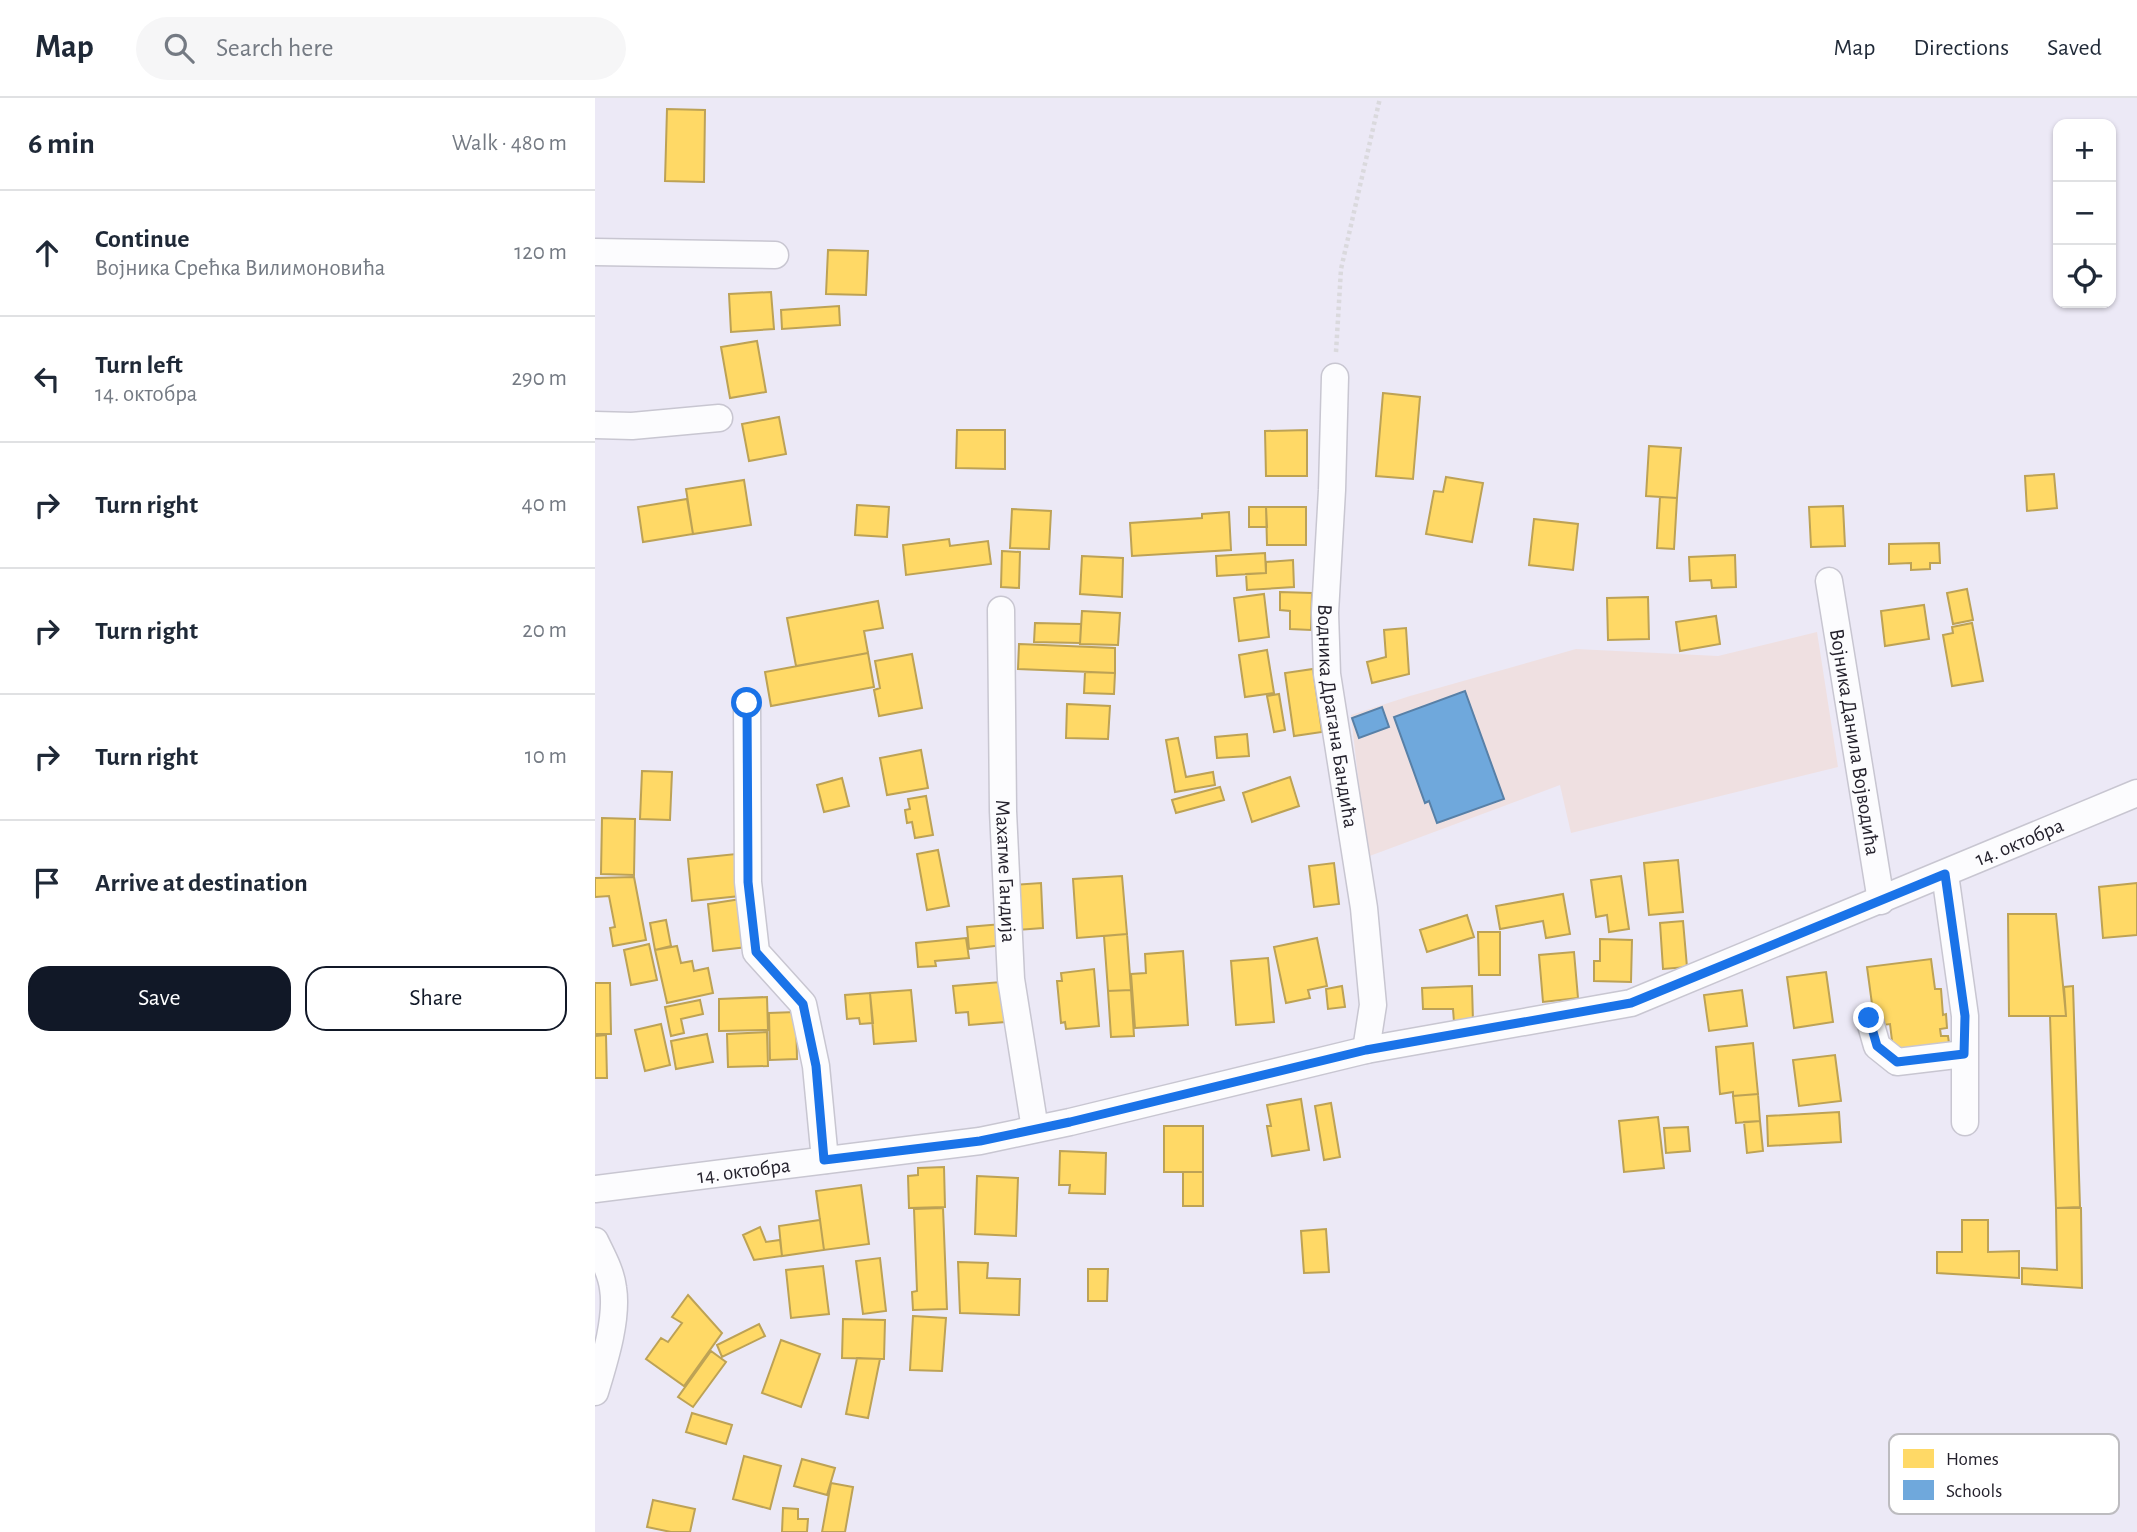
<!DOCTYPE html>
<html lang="en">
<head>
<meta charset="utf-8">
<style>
  body { margin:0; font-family:"Alegreya Sans",sans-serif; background:#f6f6f7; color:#1f2937 }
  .controls { position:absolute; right:21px; top:21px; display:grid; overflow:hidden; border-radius:14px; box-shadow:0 2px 5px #0004 }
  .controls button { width:63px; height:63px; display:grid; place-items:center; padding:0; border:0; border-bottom:2px solid #e0e1e3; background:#fff; color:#1f2937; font:35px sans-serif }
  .stop { position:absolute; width:21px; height:21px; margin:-16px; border:5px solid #1a73e8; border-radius:50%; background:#fff }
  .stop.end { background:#1a73e8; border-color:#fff; box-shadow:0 2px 7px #0008 }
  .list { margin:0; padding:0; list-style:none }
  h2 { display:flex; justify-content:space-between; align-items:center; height:91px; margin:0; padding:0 28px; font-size:30px }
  h2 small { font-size:23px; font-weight:400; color:#747a83 }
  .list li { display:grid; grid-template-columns:46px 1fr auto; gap:21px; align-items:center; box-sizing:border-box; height:126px; padding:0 28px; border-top:2px solid #e0e1e3 }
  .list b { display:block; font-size:26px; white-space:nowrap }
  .list p { margin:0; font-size:23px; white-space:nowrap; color:#747a83 }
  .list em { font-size:23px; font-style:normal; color:#747a83 }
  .actions { display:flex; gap:14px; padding:21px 28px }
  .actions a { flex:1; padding:16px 0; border:2px solid #111827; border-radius:21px; text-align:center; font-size:24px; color:#111827 }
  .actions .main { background:#111827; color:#fff }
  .icon { flex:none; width:38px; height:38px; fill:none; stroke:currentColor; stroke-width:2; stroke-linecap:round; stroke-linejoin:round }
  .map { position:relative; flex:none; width:1542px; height:1434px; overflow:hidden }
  header { display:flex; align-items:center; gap:42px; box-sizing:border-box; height:98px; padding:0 35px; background:#fff; border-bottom:2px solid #e0e1e3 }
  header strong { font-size:33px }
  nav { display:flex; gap:38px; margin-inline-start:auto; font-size:24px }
  .search { width:490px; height:63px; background:#f6f6f7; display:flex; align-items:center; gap:18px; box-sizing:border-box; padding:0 24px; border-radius:38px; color:#747a83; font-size:26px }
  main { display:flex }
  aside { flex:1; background:#fff }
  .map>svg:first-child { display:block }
</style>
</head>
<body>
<header>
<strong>Map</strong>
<div class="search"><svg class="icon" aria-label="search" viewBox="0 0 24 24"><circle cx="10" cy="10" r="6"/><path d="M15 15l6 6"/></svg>Search here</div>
<nav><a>Map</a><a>Directions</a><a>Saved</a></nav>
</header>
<main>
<aside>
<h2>6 min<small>Walk · 480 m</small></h2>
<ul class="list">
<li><svg class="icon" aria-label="ahead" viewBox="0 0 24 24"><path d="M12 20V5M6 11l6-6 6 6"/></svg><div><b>Continue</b><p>Војника Срећка Вилимоновића</p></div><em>120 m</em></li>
<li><svg class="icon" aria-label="left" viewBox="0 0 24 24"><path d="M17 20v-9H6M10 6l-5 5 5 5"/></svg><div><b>Turn left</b><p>14. октобра</p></div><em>290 m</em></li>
<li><svg class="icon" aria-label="right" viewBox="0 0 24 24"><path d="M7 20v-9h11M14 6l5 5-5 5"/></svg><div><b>Turn right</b></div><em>40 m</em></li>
<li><svg class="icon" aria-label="right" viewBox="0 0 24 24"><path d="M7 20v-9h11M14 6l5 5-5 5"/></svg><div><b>Turn right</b></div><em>20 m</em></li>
<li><svg class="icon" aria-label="right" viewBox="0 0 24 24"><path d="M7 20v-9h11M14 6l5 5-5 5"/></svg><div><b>Turn right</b></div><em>10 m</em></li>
<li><svg class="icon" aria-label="arrive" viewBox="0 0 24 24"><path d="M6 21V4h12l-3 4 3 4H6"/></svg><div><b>Arrive at destination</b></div></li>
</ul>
<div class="actions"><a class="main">Save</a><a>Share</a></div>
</aside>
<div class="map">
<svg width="1542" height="1434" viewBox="0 0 1542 1434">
  <rect width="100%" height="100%" fill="#ece9f6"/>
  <path fill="#efe0e1" d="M1222 534 1243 669 976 735 965 687 772 759 756 617 815 598 981 551 1123 558Z"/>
  <path fill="#ffd966" stroke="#bda255" stroke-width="2" d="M72 11 110 12 109 84 70 83Z
    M233 152 273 153 271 197 231 196Z
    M176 194 179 231 136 234 134 196Z
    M244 208 245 227 187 231 186 212Z
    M162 243 171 294 135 300 126 249Z
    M788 295 825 299 818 381 781 378Z
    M184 319 191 356 154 363 147 326Z
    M362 332H410V371L361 370Z
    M712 332V378H671L670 333Z
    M1054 348 1086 350 1082 400 1051 398Z
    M1459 376 1462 410 1432 413 1430 378Z
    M851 379 888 385 877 444 831 436 839 393 848 394Z
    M149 382 156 427 98 436 91 391Z
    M1065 399 1082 400 1079 451 1062 450Z
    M92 401 98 436 48 444 43 409Z
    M262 407 294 409 292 439 260 437Z
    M1248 408 1250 448 1216 449 1214 409Z
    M654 409H671L672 429H654Z
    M671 409H711V447H672Z
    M417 411 456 413 454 451 415 450Z
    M634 414 636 452 537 458 535 425 607 420V416Z
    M939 421 983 426 978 472 934 467Z
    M354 441 355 448 393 443 396 466 311 477 308 447Z
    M1344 445 1345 465H1335V471L1316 472V465L1294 466V446Z
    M407 453 425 454 424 490 406 489Z
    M670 455 671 475 622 478 621 458Z
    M1140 457 1141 489 1117 490 1116 482 1095 483 1094 459Z
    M487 458 528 460 527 499 485 496Z
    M698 462 699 489 652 492 651 476 671 475V464Z
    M1372 491 1378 522 1358 526 1352 495Z
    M685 494 717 495 716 532 695 531V513L685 512Z
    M669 496 674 539 644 543 639 500Z
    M1053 499 1054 541 1013 542 1012 500Z
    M283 503 288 530 269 533 273 555 201 568 192 520Z
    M1329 507 1334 541 1290 548 1286 513Z
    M487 513 525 515 523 547 485 546Z
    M1121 518 1125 546 1085 553 1081 524Z
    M440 525 486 526 485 545 439 544Z
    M1377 525 1388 583 1357 588 1348 537 1358 535 1357 529Z
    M811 530 814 576 777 585 772 564 791 559 789 532Z
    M424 546 520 550V575L423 571Z
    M672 552 679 595 650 599 644 557Z
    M273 555 279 589 176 608 170 574Z
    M317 556 327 610 284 618 279 592 285 590 280 563Z
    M718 571 727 634 699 638 690 575Z
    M490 574 520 575 519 596 489 595Z
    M684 596 690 632 679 634 672 598Z
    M472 606 515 608 513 641 471 640Z
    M652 636 654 658 622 660 620 639Z
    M583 640 591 679 618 674 620 687 580 694 571 642Z
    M326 652 333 690 292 697 285 660Z
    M47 673 77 674 75 722 45 721Z
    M695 679 704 708 657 724 648 695Z
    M247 680 254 708 229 714 222 687Z
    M625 689 629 702 581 715 577 702Z
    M331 698 338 737 320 740 317 724 312 725 310 712 315 711 313 701Z
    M7 720 40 721 39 777 6 776Z
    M343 752 354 808 332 812 322 756Z
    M141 756 145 798 97 803 93 761Z
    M1083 762 1088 814 1054 817 1049 765Z
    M739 765 744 806 719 809 714 768Z
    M527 778 532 836 482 840 478 781Z
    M1026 778 1034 831 1014 834 1012 817 1001 819 996 782Z
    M39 779 51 842 18 848 15 830 20 829 14 798 0 799V780Z
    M446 785 448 830 422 832 419 787Z
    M1542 785V837L1508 840 1504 789Z
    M968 796 975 836 951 840 948 823 905 831 901 808Z
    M146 801 152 849 118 853 113 806Z
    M1413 816H1461L1471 918H1414Z
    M872 817 879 839 832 854 825 832Z
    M71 822 76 848 60 852 55 825Z
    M1088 823 1092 869 1068 871 1065 825Z
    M407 826 408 847 374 851 372 829Z
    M883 834H905V877H884Z
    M532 836 536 892 513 893 509 838Z
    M371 840 374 860 340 863 341 868 323 869 321 845Z
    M722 840 732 888 713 892 715 900 691 905 679 849Z
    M1005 841 1037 842 1036 884 999 883V863H1005Z
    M54 846 62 882 36 887 29 852Z
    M82 848 86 865 97 863 99 873 113 870 118 895 72 905 60 852Z
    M588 853 593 927 540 930 536 876 551 875 550 856Z
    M979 854 983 900 948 904 944 857Z
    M673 860 679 924 641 927 636 863Z
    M1336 861 1340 891H1346L1348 917 1351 916 1352 930 1345 931 1346 938H1353L1355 952 1299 959 1295 926 1280 928 1272 869Z
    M499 871 504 928 471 931 470 924 466 925 462 883H467L466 875Z
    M1231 874 1238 924 1199 930 1192 879Z
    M406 884 410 924 374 927 373 914 361 915 358 888Z
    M0 885H15L16 936H0Z
    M747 888 750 909 733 911 731 891Z
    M877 888 878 924H859L858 911H828L827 890Z
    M1478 888 1485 1109 1461 1110 1455 918H1471L1469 889Z
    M316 892 321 943 279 946 275 895Z
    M536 892 539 938 516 939 513 893Z
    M1147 892 1152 928 1114 933 1109 897Z
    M275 895 278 925 265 926 264 920 252 921 250 897Z
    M172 899 173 932 124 933V901Z
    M105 902 108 916 86 921 89 935 76 938 70 909Z
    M201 914 202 961 175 962 174 915Z
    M66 926 75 967 50 973 40 932Z
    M172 934 173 968 133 969 132 936Z
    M112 936 118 964 81 971 76 943Z
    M11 937 12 980H0V938Z
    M1158 945 1163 996 1138 998V994L1125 996 1121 949Z
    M1240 957 1246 1003 1204 1008 1198 962Z
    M1163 996 1165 1023 1141 1025 1138 998Z
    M706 1001 714 1052 677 1058 672 1028H676L672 1007Z
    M736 1005 745 1059 729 1062 720 1008Z
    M1244 1014 1246 1044 1173 1048 1172 1018Z
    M1063 1019 1069 1070 1029 1074 1024 1023Z
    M1165 1023 1168 1053 1152 1055 1149 1024Z
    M569 1028H608V1074H569Z
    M1093 1029 1095 1053 1071 1055 1069 1030Z
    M465 1053 511 1055 510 1096 474 1095 475 1087H464Z
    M349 1069 350 1109 314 1110 313 1078 323 1077V1070Z
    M588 1074H608V1108H588Z
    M382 1078 423 1080 421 1138 380 1136Z
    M266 1087 274 1146 229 1152 221 1093Z
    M348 1110 352 1211 318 1212 317 1194 322 1193 319 1111Z
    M1461 1110H1486L1487 1190 1427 1186V1170L1462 1172Z
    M225 1122 229 1152 187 1158 184 1128Z
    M1367 1122H1393V1154L1424 1153V1180L1342 1175V1154H1367Z
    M165 1129 171 1144 185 1142 187 1158 159 1162 148 1137Z
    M731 1131 734 1174 709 1175 706 1133Z
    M285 1160 291 1213 268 1216 261 1163Z
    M363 1164 393 1165 392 1180 425 1181 424 1217 365 1215Z
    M228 1168 234 1216 196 1220 191 1172Z
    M493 1171H513L512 1203H493Z
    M93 1197 127 1235 89 1288 51 1261 66 1240 73 1244 87 1225 77 1219Z
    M318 1218 351 1220 347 1273 315 1272Z
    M248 1221 290 1222 289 1261 247 1260Z
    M164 1226 170 1238 127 1259 122 1247Z
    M186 1242 225 1256 206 1309 167 1295Z
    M116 1253 131 1264 98 1309 83 1299Z
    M262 1260 285 1261 273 1320 251 1316Z
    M97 1315 137 1327 131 1346 91 1334Z
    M149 1358 186 1368 175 1411 138 1401Z
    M207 1361 240 1370 232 1397 199 1388Z
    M236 1385 258 1389 250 1434H227Z
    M58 1402 100 1411 95 1434H76L52 1429Z
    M188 1410 203 1411V1421H213L212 1434H187Z"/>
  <path fill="#6fa8dc" stroke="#5880a7" stroke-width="2" d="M870 593 909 701 842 725 834 703 830 705 799 619Z
    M787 609 794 629 764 640 757 620Z"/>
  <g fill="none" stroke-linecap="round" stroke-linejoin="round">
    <defs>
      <g id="minor">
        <path d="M0 154 180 157"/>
        <path id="s1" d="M740 279 737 392 730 515 732 576 769 810 778 907 771 952"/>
        <path d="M0 327 37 328 124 320"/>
        <path id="s2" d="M1234 483 1286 803"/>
        <path id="s3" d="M406 512 408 713 416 881 440 1031"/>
        <path d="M152 605 153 784 161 854 208 906 221 968 230 1062"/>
        <path d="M1350 776 1370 918V1024"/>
        <path d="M1274 920 1282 948 1302 964 1369 956"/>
        <path id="s4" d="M0 1091 385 1043 475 1024 771 952 1036 905 1542 695"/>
        <path d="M0 1143C7 1158 16 1173 18 1190 23 1221 9 1264 0 1294"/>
      </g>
    </defs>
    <use href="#minor" stroke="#c8c6d1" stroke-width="29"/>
    <path stroke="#dad9dd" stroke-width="4.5" stroke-dasharray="3.5 3.5" stroke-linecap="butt" d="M741 254 746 171 785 0"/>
    <use href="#minor" stroke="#fcfcfe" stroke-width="26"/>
  </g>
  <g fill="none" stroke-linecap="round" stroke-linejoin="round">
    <path stroke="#1a73e8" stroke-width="9" d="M152 605 153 784 161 854 208 906 221 968 229 1062 385 1043 475 1024 771 952 1036 905 1350 776 1370 918 1369 956 1302 964 1282 948 1274 920"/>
  </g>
  <g text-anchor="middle" stroke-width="7" stroke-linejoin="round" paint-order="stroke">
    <g font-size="21" fill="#24212c" stroke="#fff">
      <text dy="7" stroke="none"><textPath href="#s1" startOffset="340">Водника Драгана Бандића</textPath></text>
      <text dy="7" stroke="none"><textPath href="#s2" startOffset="163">Војника Данила Војводића</textPath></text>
      <text dy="7" stroke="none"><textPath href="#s4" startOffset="1474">14. октобра</textPath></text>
      <text dy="7" stroke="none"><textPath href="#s3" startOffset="261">Махатме Гандија</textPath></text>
      <text dy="7" stroke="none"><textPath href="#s4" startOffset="150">14. октобра</textPath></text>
    </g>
  </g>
  <rect x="1294" y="1336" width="230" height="80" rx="10" fill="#fff" stroke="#bdbcc0" stroke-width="2"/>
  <rect x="1308" y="1351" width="31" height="19" fill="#ffd966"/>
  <rect x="1308" y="1382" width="31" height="20" fill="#6fa8dc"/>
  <g font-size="19" fill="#24212c">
    <text x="1351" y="1367">Homes</text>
    <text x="1351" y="1399">Schools</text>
  </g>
</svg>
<div class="controls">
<button>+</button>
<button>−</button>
<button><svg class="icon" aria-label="locate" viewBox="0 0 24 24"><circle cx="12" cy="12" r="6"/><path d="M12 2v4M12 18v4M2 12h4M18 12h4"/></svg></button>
</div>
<div class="stop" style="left:152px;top:605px"></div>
<div class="stop end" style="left:1274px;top:920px"></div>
</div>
</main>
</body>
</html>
